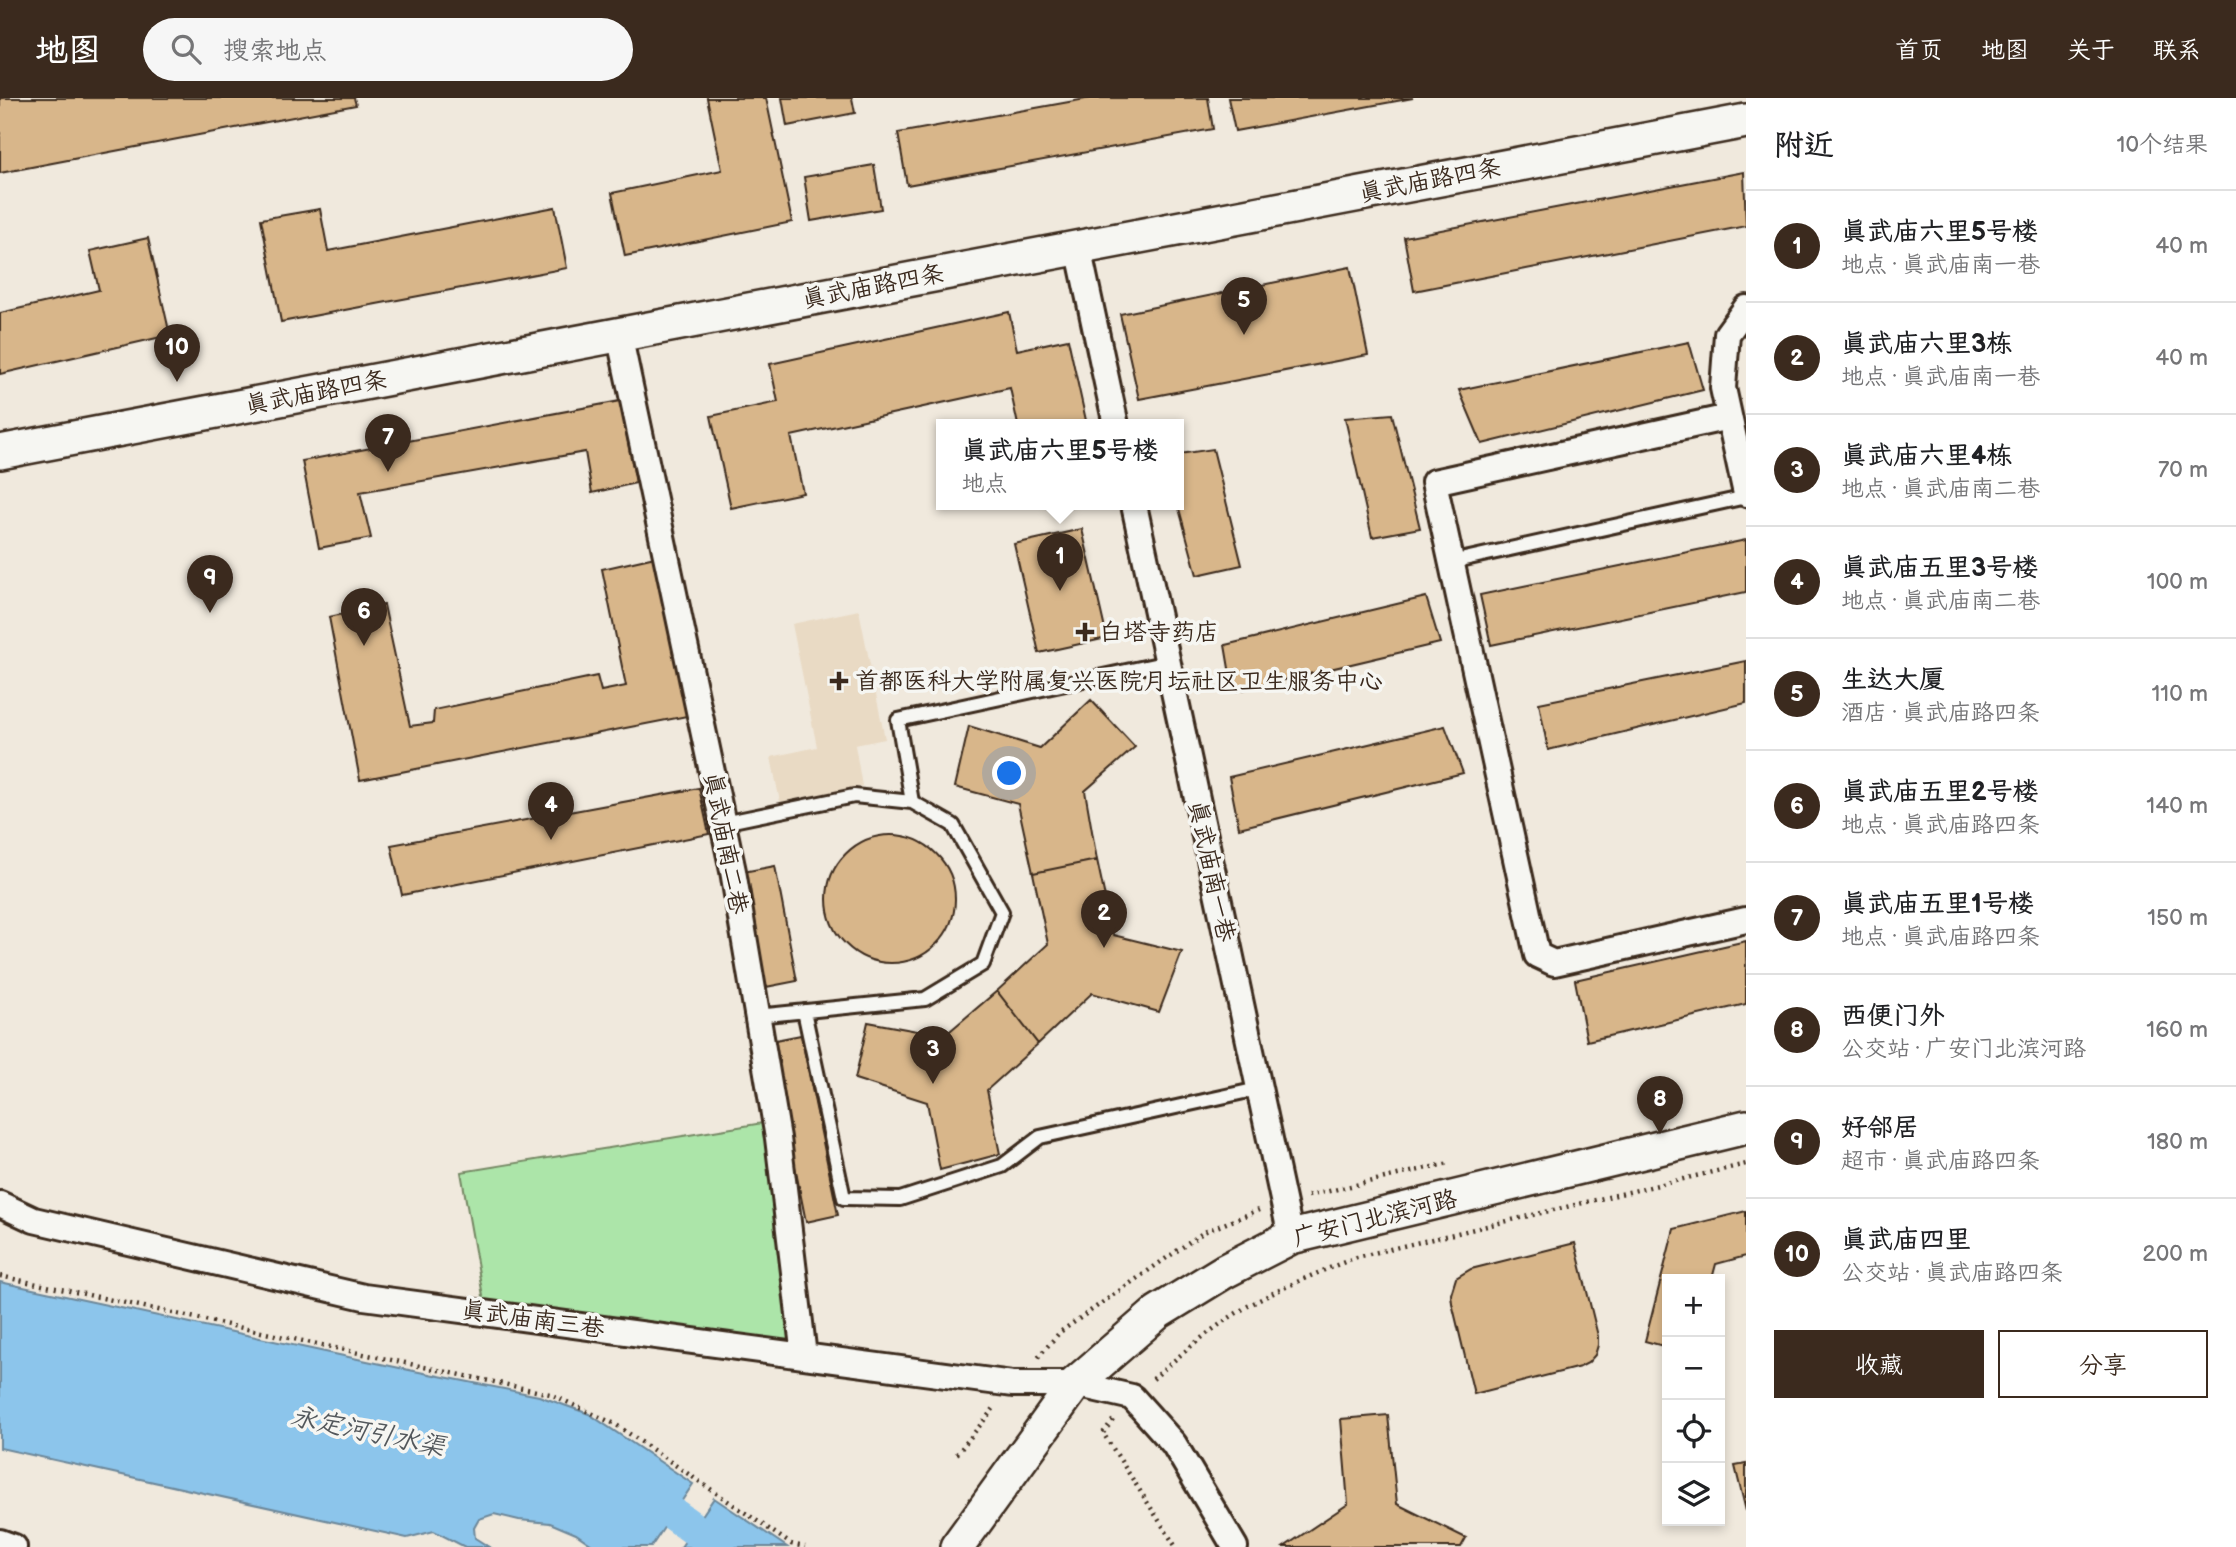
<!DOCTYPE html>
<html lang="zh">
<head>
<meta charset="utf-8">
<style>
  body { margin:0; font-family:"Balsamiq Sans","LXGW WenKai TC",sans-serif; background:#f6f6f6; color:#202124 }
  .controls { position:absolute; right:21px; bottom:21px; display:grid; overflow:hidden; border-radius:0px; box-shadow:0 4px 10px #0003 }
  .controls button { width:63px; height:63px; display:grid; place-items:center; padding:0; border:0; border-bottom:2px solid #e0e0e0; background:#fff; color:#202124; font:35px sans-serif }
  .you { position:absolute; left:1010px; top:676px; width:24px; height:24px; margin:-18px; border:5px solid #fff; border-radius:50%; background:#1a73e8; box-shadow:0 0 0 10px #1a73e833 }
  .badge { display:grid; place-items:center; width:46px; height:46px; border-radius:50%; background:#3b2a1e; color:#fff; font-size:23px; font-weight:700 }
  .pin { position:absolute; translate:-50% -58px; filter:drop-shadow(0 2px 4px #0008) }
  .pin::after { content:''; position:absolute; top:37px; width:24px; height:21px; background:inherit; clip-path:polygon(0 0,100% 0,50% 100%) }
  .popup { position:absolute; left:936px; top:321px; width:248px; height:91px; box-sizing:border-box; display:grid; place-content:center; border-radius:0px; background:#fff; filter:drop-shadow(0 2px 5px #0005); font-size:23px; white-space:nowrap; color:#757577 }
  .popup b { font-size:26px; color:#202124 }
  .popup::after { content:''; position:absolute; left:50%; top:100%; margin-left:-14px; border:14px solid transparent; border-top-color:#fff }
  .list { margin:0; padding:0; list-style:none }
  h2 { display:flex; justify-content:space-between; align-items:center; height:91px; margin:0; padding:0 28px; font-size:30px }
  h2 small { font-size:23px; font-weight:400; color:#757577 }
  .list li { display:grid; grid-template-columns:46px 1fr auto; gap:21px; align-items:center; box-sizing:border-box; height:112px; padding:0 28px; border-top:2px solid #e0e0e0 }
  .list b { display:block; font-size:26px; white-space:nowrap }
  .list p { margin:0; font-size:23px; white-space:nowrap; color:#757577 }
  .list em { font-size:23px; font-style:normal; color:#757577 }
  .actions { display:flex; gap:14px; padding:21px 28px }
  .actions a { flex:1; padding:16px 0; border:2px solid #3b2a1e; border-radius:0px; text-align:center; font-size:24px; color:#3b2a1e }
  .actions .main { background:#3b2a1e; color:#fff }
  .icon { flex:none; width:38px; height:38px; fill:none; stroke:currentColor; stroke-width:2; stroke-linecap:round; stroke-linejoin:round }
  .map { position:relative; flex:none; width:1746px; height:1449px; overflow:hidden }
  header { display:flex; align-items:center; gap:42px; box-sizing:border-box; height:98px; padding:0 35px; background:#3b2a1e; color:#fff }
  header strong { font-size:33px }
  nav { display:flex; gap:38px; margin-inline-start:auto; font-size:24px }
  .search { width:490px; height:63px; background:#f6f6f6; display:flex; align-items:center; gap:18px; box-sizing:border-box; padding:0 24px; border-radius:38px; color:#757577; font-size:26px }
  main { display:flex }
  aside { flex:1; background:#fff }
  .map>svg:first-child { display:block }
</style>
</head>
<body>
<header>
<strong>地图</strong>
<div class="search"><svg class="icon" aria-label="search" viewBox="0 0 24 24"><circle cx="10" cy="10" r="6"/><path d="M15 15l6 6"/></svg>搜索地点</div>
<nav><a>首页</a><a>地图</a><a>关于</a><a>联系</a></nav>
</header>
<main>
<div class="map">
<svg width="1746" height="1449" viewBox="0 0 1746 1449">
  <rect width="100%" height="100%" fill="#f0e9dd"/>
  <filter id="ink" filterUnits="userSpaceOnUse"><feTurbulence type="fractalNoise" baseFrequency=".0143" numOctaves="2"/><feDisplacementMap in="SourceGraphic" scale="14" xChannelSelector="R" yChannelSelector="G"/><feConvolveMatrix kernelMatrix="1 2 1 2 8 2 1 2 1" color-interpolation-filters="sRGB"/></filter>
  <g filter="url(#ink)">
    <path fill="#e9dac4" d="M859 512 885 641 855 647 862 688 780 704 771 659 817 649 792 526Z"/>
    <path fill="#ace5a9" stroke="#748864" stroke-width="2" d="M775 1023 804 1258 486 1215 461 1074Z"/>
    <path fill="#8cc5eb" stroke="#6c8799" stroke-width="2" d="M0 1184 409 1272 539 1298 589 1316 693 1386 651 1449H595L576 1436 550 1425 519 1422 494 1416 479 1421 474 1430 475 1440 489 1449H465L434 1433 407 1440 0 1350Z
      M714 1400 787 1449H681Z"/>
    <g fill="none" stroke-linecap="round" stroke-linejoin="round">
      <path stroke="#8cc5eb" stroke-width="33" d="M636 1389 719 1449"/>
    </g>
    <path fill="#d8b68a" stroke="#3b2a1e" stroke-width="2" d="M0 0H354L356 7 0 75Z
      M707 0H766L792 124 625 158 612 95 722 72Z
      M782 0H852L855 15 787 28Z
      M1091 0H1208L1213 31 907 87 898 35Z
      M1228 0H1413L1235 33Z
      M874 67 881 111 811 123 804 79Z
      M1744 74 1746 128 1414 193 1404 139Z
      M555 109 567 170 281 224 261 121 320 111 328 153Z
      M148 140 170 237 0 276V215L99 192 90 153Z
      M1350 169 1368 257 1139 301 1120 216Z
      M1009 214 1017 252 1068 241 1087 327H1018L1010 290 791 338 803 395 731 410 711 318 778 304 770 266Z
      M1689 244 1703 292 1482 346 1459 292Z
      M620 303 636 385 592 395 585 354 360 394 371 440 319 450 302 363Z
      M1392 316 1420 430 1372 439 1345 320Z
      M1213 351 1242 467 1197 477 1178 407 1179 356Z
      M1082 431 1107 540 1039 555 1014 446Z
      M1746 442V494L1491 547 1480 497Z
      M655 459 687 618 360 682 329 519 384 507 410 628 433 625 434 612 597 578 601 593 626 588 602 471Z
      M1426 499 1440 545 1233 594 1225 547Z
      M1746 563V605L1548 652 1539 605Z
      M1091 602 1135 649 1085 693 1097 762 1033 775 1018 706 955 689 969 628 1040 650Z
      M1445 628 1463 675 1239 730 1229 679Z
      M699 690 709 736 402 797 391 747Z
      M827 801a64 64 0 1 1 128 0a64 64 0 1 1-128 0Z
      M1097 762 1113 837 1182 854 1159 914 1092 895 1038 946 997 893 1048 846 1033 775Z
      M775 768 797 883 766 889 743 774Z
      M1746 843V906L1587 943 1575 882Z
      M997 893 1038 946 987 992 1000 1056 940 1072 927 1004 855 981 868 924 944 938Z
      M801 937 838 1117 806 1124 770 943Z
      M1746 1113V1158L1716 1166 1712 1181H1667V1249L1645 1243 1674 1131Z
      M1575 1145 1598 1238V1247L1595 1257 1588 1265 1580 1269 1474 1296 1452 1205 1451 1196 1456 1180 1471 1171Z
      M1388 1317 1397 1406 1466 1440 1461 1449H1284L1348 1406 1341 1321Z
      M1746 1366V1413L1735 1368Z"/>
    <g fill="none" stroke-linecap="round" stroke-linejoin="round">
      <defs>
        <path id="lane" d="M1451 464 1746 399
          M912 704 898 622 1168 564
          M723 725 854 698 912 704 953 727 1002 814 983 866 925 901 757 918
          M804 913 844 1100 900 1101 1002 1068 1040 1039 1258 991"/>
        <path id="street" d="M1078 149 1116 327
          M1746 210 1727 236 1723 290 1746 396
          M619 236 733 773 778 1040 804 1258
          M1729 319 1434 384 1537 857 1554 865 1746 822
          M1134 407 1291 1139
          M0 1106 34 1122 364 1199 1013 1286H1075L1132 1299 1174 1346 1235 1449
          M0 1444 14 1449"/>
        <path id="secondary" d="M0 354 1746 23
          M957 1449 1075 1286 1158 1214 1225 1173 1291 1139 1746 1029"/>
      </defs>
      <use href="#lane" stroke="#3b2a1e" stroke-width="18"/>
      <use href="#street" stroke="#3b2a1e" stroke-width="30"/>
      <use href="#secondary" stroke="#3b2a1e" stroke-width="38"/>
      <path stroke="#3b2a1e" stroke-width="4.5" stroke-dasharray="2 5" stroke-linecap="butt" d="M1308 1098 1449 1065
        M0 1178 550 1296 615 1326 791 1446 805 1449
        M1038 1259 1060 1234 1204 1134 1259 1112
        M1153 1281C1182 1255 1214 1228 1248 1208 1283 1189 1319 1174 1357 1159L1746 1066
        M1113 1322 1103 1335 1176 1449
        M957 1356 994 1310"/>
      <use href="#lane" stroke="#f6f6f2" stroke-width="12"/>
      <use href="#street" stroke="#f6f6f2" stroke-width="24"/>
      <use href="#secondary" stroke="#f6f6f2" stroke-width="33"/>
    </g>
  </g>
  <g fill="#3b2a1e" stroke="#f6f6f2" stroke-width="2.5">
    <path d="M1081.5 523.5h7v7h7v7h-7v7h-7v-7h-7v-7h7z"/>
    <path d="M835.5 572.5h7v7h7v7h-7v7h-7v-7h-7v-7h7z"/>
  </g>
  <g text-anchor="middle" stroke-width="7" stroke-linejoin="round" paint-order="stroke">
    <g font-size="24" fill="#3b2a1e" stroke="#f6f6f2">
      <text transform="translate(1430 82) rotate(-11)" y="8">真武庙路四条</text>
      <text transform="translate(873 188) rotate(-11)" y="8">真武庙路四条</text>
      <text transform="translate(316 294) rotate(-11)" y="8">真武庙路四条</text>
      <text transform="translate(726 745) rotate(79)" y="8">真武庙南二巷</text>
      <text transform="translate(1212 773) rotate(78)" y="8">真武庙南一巷</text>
      <text transform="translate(1375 1120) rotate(-14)" y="8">广安门北滨河路</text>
      <text transform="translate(533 1221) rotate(8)" y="8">真武庙南三巷</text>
    </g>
    <g font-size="24" fill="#3b2a1e" stroke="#f6f6f2" text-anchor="start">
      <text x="1099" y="542">白塔寺药店</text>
      <text x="855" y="591">首都医科大学附属复兴医院月坛社区卫生服务中心</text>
    </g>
    <g font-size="26" font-style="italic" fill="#53585c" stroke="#f6f6f2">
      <text transform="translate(368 1333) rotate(12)" y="9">永定河引水渠</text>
    </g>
  </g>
</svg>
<div class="controls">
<button>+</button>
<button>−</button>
<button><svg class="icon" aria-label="locate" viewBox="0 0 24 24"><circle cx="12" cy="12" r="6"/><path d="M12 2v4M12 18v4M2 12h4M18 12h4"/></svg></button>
<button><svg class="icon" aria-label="layers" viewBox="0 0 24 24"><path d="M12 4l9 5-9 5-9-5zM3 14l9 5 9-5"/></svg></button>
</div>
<div class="you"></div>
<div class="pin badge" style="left:1060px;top:493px">1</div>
<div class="popup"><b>真武庙六里5号楼</b>地点</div>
<div class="pin badge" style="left:1104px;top:850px">2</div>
<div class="pin badge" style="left:933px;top:986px">3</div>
<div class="pin badge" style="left:551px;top:742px">4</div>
<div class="pin badge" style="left:1244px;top:237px">5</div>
<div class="pin badge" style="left:364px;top:548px">6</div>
<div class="pin badge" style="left:388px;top:374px">7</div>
<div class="pin badge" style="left:1660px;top:1036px">8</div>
<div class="pin badge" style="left:210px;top:515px">9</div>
<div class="pin badge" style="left:177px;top:284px">10</div>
</div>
<aside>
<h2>附近<small>10个结果</small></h2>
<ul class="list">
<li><span class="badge">1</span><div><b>真武庙六里5号楼</b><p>地点 · 真武庙南一巷</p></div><em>40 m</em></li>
<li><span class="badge">2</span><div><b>真武庙六里3栋</b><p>地点 · 真武庙南一巷</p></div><em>40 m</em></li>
<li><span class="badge">3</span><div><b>真武庙六里4栋</b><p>地点 · 真武庙南二巷</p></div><em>70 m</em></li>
<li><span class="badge">4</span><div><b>真武庙五里3号楼</b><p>地点 · 真武庙南二巷</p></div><em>100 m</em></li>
<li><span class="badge">5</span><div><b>生达大厦</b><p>酒店 · 真武庙路四条</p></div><em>110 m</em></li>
<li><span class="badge">6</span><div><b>真武庙五里2号楼</b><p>地点 · 真武庙路四条</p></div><em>140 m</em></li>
<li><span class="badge">7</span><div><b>真武庙五里1号楼</b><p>地点 · 真武庙路四条</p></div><em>150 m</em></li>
<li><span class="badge">8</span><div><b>西便门外</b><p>公交站 · 广安门北滨河路</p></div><em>160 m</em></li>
<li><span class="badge">9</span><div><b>好邻居</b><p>超市 · 真武庙路四条</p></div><em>180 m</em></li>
<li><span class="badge">10</span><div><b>真武庙四里</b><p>公交站 · 真武庙路四条</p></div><em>200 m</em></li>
</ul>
<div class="actions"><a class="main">收藏</a><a>分享</a></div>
</aside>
</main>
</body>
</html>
